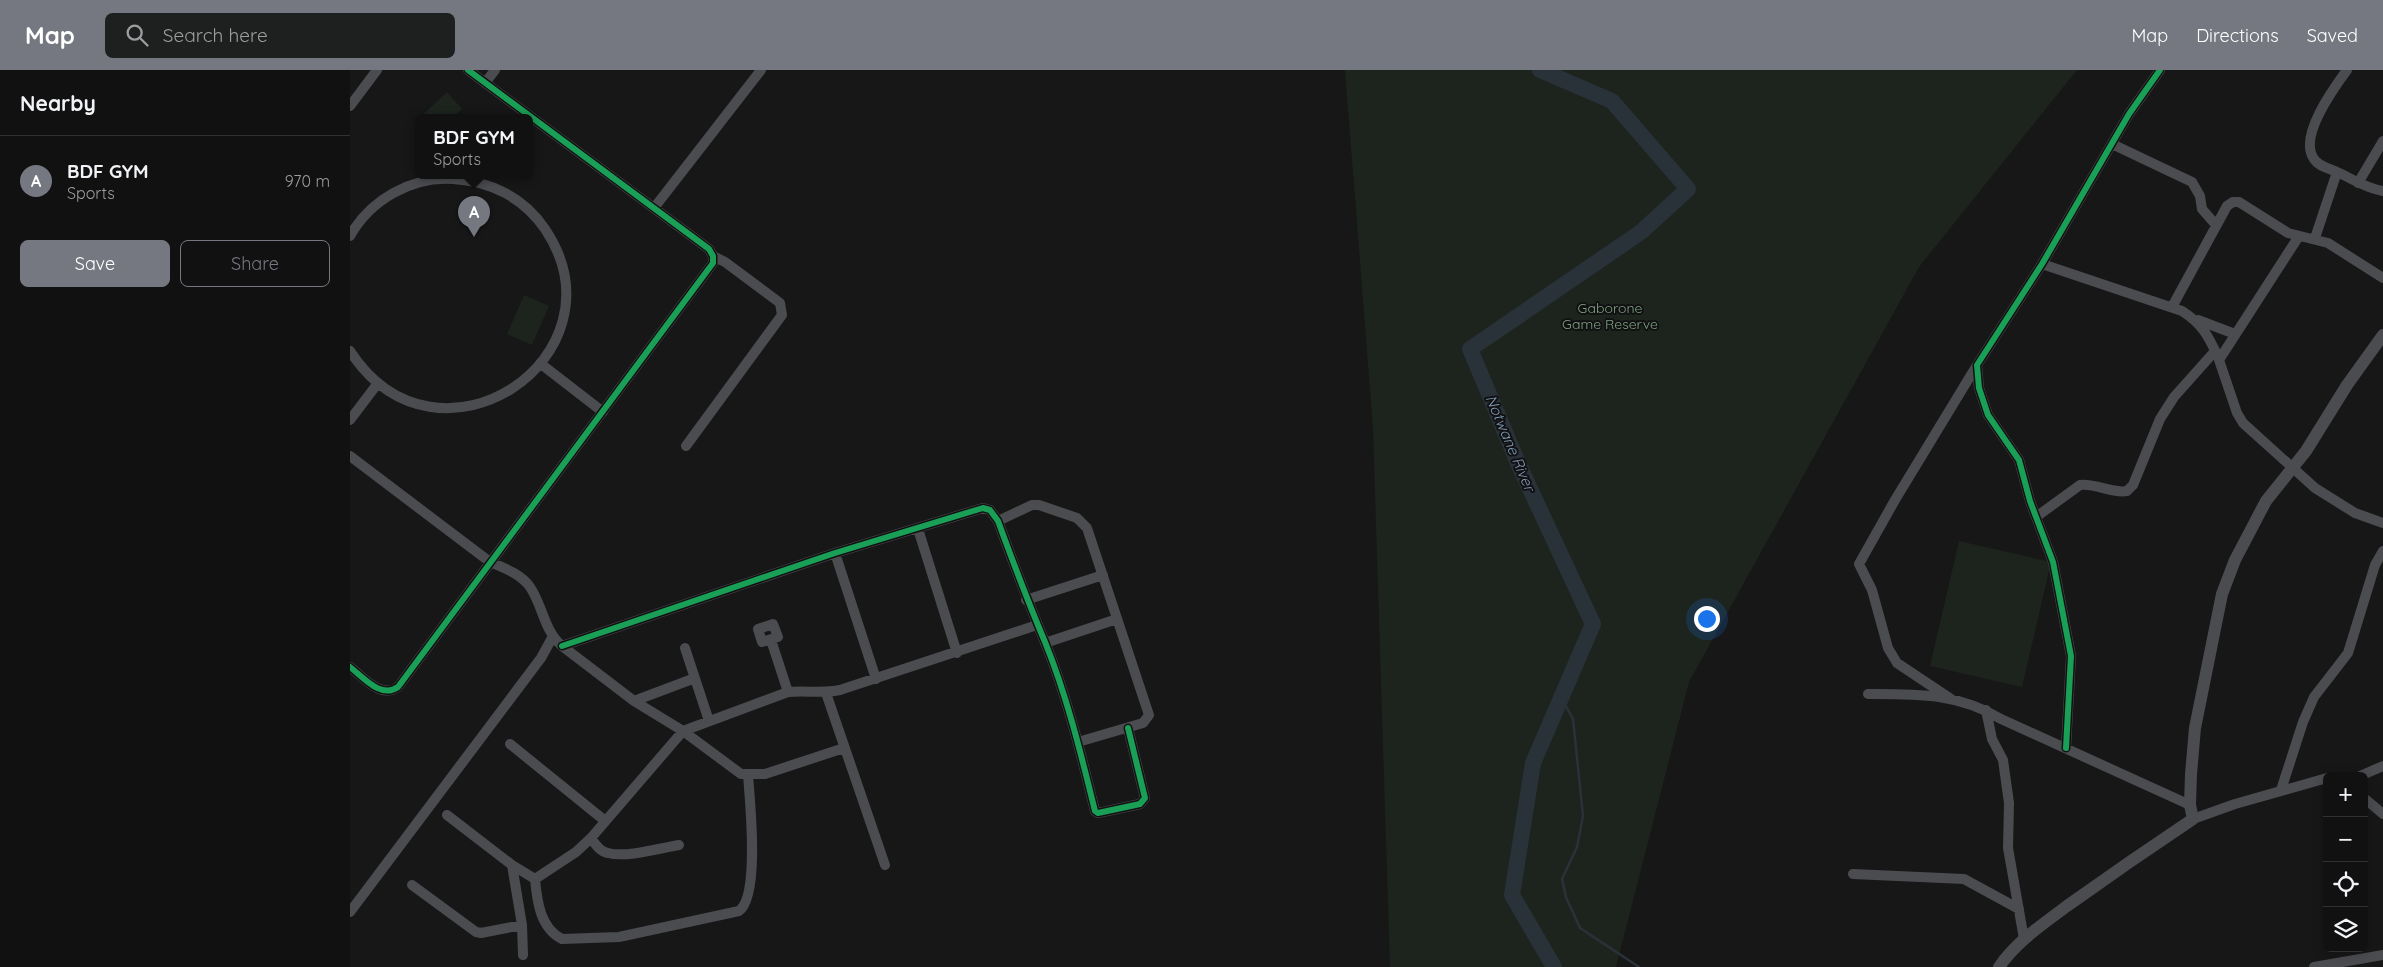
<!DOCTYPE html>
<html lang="en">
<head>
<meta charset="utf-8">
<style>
  body { margin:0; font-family:Quicksand,sans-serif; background:#1e1f1f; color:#f1f3f6 }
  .controls { position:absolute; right:15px; bottom:15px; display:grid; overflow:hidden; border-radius:8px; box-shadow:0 2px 12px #0003 }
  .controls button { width:45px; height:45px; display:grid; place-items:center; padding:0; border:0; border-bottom:1px solid #303131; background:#111; color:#f1f3f6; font:25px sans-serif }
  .you { position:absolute; left:1356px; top:548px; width:18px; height:18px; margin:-12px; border:4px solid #fff; border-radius:50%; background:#1a73e8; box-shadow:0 0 0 8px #1a73e833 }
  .badge { display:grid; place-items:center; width:32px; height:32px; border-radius:50%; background:#757880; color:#fff; font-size:16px; font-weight:700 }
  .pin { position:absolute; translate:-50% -41px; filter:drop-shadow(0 1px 2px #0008) }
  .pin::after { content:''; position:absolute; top:26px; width:18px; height:15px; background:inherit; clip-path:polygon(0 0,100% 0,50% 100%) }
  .popup { position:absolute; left:65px; top:44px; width:118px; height:65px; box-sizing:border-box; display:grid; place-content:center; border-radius:8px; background:#111; filter:drop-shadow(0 1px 4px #0005); font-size:16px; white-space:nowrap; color:#9c9d9f }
  .popup b { font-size:19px; color:#f1f3f6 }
  .popup::after { content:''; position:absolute; left:50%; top:100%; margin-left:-10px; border:10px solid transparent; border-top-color:#111 }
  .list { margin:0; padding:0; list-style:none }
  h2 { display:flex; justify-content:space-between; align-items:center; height:65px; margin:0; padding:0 20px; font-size:21px }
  h2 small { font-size:16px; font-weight:400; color:#9c9d9f }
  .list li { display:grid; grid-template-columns:32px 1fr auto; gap:15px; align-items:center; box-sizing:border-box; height:90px; padding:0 20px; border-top:1px solid #303131 }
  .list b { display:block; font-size:19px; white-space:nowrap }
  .list p { margin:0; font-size:16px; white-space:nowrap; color:#9c9d9f }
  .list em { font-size:16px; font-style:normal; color:#9c9d9f }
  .actions { display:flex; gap:10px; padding:15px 20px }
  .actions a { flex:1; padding:11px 0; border:1px solid #757880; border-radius:8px; text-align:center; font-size:18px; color:#757880 }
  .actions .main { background:#757880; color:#fff }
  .icon { flex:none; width:28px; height:28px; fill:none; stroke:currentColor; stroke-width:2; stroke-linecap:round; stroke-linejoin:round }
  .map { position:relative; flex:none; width:2033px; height:897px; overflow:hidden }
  header { display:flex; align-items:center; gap:30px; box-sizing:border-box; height:70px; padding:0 25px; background:#757880; color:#fff }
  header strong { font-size:24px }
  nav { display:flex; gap:28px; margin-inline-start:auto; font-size:18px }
  .search { width:350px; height:45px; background:#1e1f1f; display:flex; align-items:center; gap:12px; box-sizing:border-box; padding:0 18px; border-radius:8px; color:#9c9d9f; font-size:19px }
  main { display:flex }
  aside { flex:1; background:#111 }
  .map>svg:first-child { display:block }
</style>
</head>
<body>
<header>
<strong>Map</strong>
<div class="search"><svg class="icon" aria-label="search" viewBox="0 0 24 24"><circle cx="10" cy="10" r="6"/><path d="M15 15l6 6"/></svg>Search here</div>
<nav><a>Map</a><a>Directions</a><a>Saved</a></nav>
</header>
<main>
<aside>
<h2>Nearby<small></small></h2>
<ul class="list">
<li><span class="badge">A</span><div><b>BDF GYM</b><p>Sports</p></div><em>970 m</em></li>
</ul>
<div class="actions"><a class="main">Save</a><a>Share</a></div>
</aside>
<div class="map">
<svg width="2033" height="897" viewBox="0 0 2033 897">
  <rect width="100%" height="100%" fill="#171717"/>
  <path fill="#1d241e" d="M995 0H1727L1569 197 1339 612 1266 897H1040L1023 358Z
    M97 22 112 39 102 48H69V50L68 49Z
    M174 225 199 236 182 275 157 264Z
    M1609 471 1701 492 1672 617 1580 596Z"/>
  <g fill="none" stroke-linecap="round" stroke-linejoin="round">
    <path stroke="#2a3239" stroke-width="2.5" d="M1211 627 1223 649 1233 746 1227 777 1212 809 1216 827 1230 858 1289 897"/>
    <path stroke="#2a3239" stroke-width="16" d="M1190 0 1262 31 1338 119 1291 162 1120 279 1168 393 1243 554 1183 693 1162 825 1204 897"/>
    <path stroke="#4b4c50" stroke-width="10" d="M1997 0C1983 19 1948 67 1964 89 1969 97 1979 98 1987 102 2003 109 2015 118 2033 121
      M135 13 145 0
      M0 36 27 0
      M1762 74 1842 112 1850 126 1852 139 1866 155
      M2008 113 2033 71
      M304 138 411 0
      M0 166C20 130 62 106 103 109 141 111 174 128 195 159 280 286 88 416 0 281
      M1949 166 1869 290 1887 343 1893 353 1965 418 2005 443 2033 453
      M1965 168 1987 102
      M1692 194 1832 241C1851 253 1858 265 1867 285
      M1822 237 1877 136 1883 132H1889L1938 163 1978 173 2033 208
      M1848 250 1885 264
      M191 294 253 342
      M0 350 28 313
      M336 376 432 245 430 233 375 192 363 186
      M0 386 140 492C154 498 171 504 180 517 193 536 194 561 212 576L284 631 333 661 391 704H415L494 678
      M1686 447 1730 415C1746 413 1762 424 1777 421L1783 415 1810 349 1824 327 1865 281
      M648 451 682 435H689L727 448 737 458 799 645 793 653 728 672
      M568 459 607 583
      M485 483 526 609
      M676 530 753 505
      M423 554 428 567 412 572 408 559Z
      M421 570 438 622
      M695 573 767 549
      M212 576 485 483 633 438 640 440 648 451C663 492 678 532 695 572 717 626 731 684 745 741L748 743 790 734 795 728 778 658
      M335 578 359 651
      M0 597C14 608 31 629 48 617L363 193V186L359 179 118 0
      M476 623 535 795
      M1518 624C1567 624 1608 623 1651 649L1840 735
      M1601 629 1547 593 1538 578 1522 520 1509 494 1545 430 1627 295
      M284 631 345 608
      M1636 640 1642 669 1653 690 1659 733 1658 778 1674 869
      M160 674 254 750
      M1716 678 1721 586 1703 492 1680 431 1669 390 1638 345 1629 318 1627 295 1692 194 1779 44 1810 0
      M2010 706 2033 696
      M1931 720 1953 652 1964 627 1998 583 2025 495 2033 481
      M2014 728 2033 744
      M97 745 162 795 172 855 173 885
      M1843 749 1885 734 1977 708
      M241 768C245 774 250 782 258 783 277 788 310 778 329 775
      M162 795 185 809 226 782 241 768 333 661 438 622C456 620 472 624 490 620L687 555
      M1503 804 1614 809 1669 839
      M185 809C187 831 190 858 212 869L269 867 389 841C410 826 400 732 398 705
      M62 815 126 862 131 863 172 855
      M0 842 191 588 202 568
      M1964 897 2033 885"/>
    <path stroke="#4b4c50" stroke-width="12" d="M1649 897C1666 872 1693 854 1717 836 1759 806 1801 777 1843 749L1840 735 1841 704 1845 658 1872 524 1885 490 1916 431 1956 381 1997 315 2033 265"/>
    <defs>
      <path id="cycleway" d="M212 576 485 483 633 438 640 440 648 451C663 492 678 532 695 572 717 626 731 684 745 741L748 743 790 734 795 728 778 658
        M0 597C14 608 31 629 48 617L363 193V186L359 179 118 0
        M1716 678 1721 586 1703 492 1680 431 1669 390 1638 345 1629 318 1627 295 1692 194 1779 44 1810 0"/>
    </defs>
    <use href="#cycleway" stroke="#111113" stroke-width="9"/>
    <use href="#cycleway" stroke="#1a9f57" stroke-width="6"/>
  </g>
  <g text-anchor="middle" stroke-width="4" stroke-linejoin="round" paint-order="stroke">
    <g font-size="14" fill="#7fa381" stroke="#111113">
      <text x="1260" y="243">Gaborone<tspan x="1260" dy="16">Game Reserve</tspan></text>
    </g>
    <g font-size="15" font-style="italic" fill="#7f9bb3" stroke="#111113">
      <text transform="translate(1160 373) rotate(67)" y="5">Notwane River</text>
    </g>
  </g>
</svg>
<div class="controls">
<button>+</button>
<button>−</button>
<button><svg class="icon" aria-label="locate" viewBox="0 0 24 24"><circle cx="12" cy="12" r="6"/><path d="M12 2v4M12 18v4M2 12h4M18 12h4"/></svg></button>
<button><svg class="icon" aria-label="layers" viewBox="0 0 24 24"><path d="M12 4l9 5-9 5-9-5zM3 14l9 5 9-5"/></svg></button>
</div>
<div class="you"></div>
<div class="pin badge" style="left:124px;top:167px">A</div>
<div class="popup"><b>BDF GYM</b>Sports</div>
</div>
</main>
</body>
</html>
